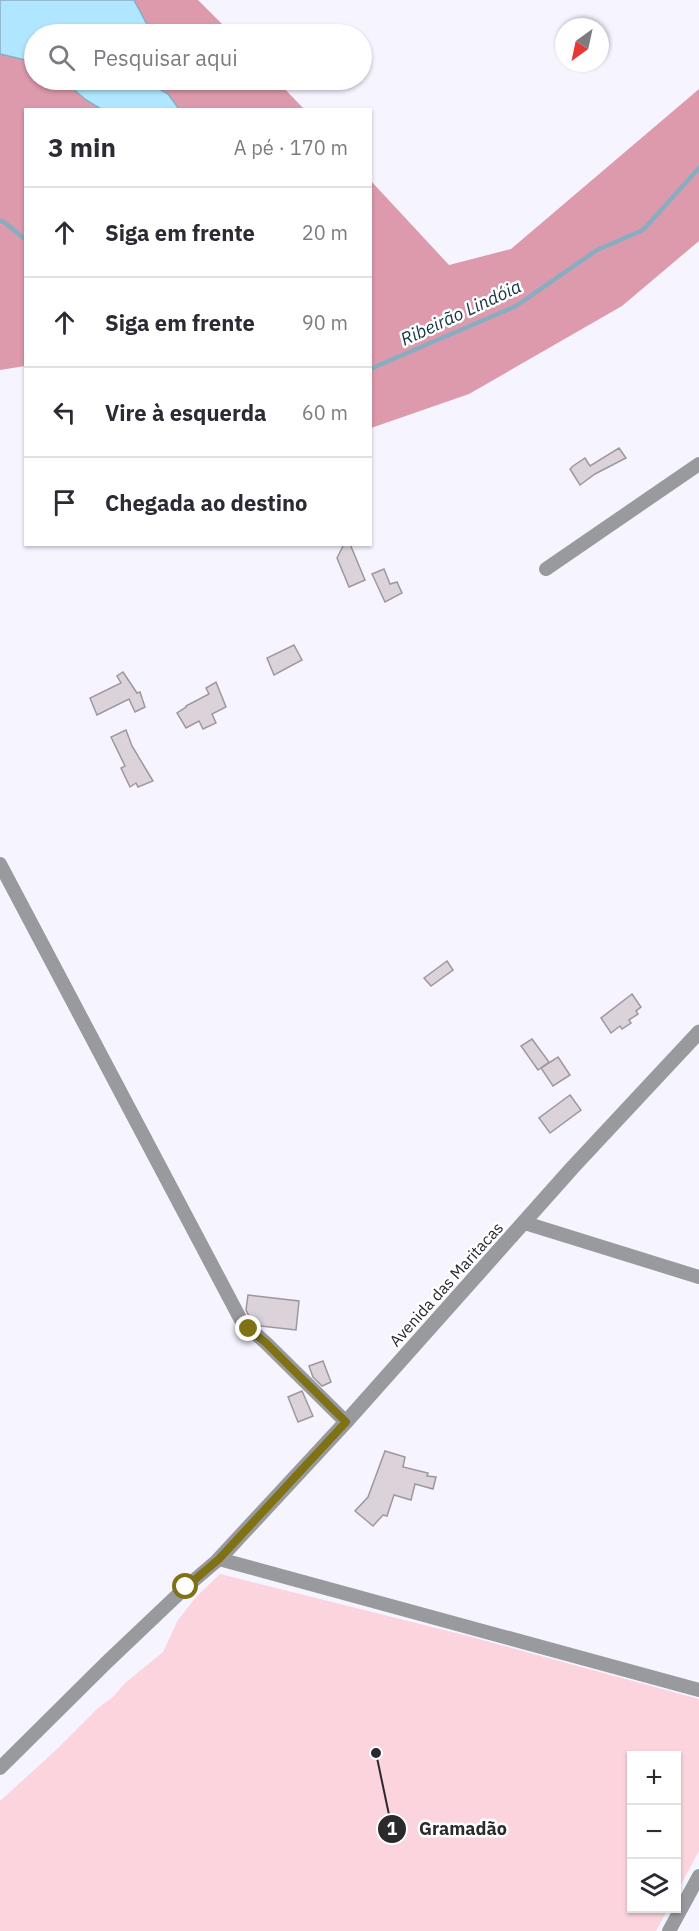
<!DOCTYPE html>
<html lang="pt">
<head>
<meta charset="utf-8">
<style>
  body { margin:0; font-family:"IBM Plex Sans",sans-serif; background:#f2f2f3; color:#2b2b33 }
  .controls { position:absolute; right:18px; bottom:18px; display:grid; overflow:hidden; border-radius:0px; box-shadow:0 2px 4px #0004 }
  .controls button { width:54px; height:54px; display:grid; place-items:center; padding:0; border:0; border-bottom:2px solid #e1e1e2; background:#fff; color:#2b2b33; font:30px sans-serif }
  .compass { position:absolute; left:555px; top:18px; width:54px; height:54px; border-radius:50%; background:#fff; box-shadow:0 2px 4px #0004; rotate:213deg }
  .stop { position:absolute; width:18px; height:18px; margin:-14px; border:4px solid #7e7214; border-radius:50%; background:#fff }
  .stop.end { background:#7e7214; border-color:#fff; box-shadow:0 2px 6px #0008 }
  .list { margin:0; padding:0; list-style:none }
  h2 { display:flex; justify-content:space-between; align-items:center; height:78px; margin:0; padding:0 24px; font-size:26px }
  h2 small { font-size:20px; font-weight:400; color:#7c7c81 }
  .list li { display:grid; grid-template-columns:39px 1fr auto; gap:18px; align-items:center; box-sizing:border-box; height:90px; padding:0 24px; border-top:2px solid #e1e1e2 }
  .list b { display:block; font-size:22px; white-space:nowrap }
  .list em { font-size:20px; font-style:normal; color:#7c7c81 }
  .icon { flex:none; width:33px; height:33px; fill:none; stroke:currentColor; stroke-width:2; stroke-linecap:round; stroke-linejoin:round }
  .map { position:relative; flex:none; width:699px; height:1931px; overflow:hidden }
  .search { position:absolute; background:#fff; box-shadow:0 2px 4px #0004; left:24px; top:24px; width:348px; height:66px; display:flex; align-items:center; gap:15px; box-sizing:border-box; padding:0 21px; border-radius:33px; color:#7c7c81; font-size:22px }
  .panel { position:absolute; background:#fff; box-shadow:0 2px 4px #0004; left:24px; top:108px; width:348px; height:438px; border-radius:0px }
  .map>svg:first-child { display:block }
</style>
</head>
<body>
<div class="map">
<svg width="699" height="1931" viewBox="0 0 699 1931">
  <rect width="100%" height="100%" fill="#f6f4ff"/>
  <path fill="#fcd4de" d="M220 1574 468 1636 699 1699V1851L677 1892 676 1756H632V1908L668 1909 656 1931H0V1801L56 1750 98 1708 113 1697 125 1683 163 1652 178 1620 196 1597Z"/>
  <path fill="#dc9aac" d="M0 0H198L232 34H34V80H276L304 109 26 110 25 366 0 370Z
    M699 89V241L622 306 469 394 371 428V181L449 265 511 249Z"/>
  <path fill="#b0e6ff" stroke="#88adc0" stroke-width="1.5" d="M0 0H134L152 34H34V62L0 54Z
    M63 80H145L168 94 179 109H101L86 100Z"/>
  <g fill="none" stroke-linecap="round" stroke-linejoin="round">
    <path stroke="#88adc0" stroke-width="4.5" d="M0 221 4 222 26 240
      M370 369 516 306 597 250 643 230 699 168"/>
  </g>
  <path fill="#dbd2da" stroke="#9f979e" stroke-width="1.5" d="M619 448 626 458 595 474 580 485 570 469 573 466 585 458 590 466Z
    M344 544H350L365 580 349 587 337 558Z
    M384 569 390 584 397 582 402 593 385 602 372 574Z
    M294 645 302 660 274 675 267 658Z
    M123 672 137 693 140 692 145 707 135 712 129 699 97 715 90 698 121 683 117 676Z
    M216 682 226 707 212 714 216 723 203 729 199 721 186 728 177 713 186 707V706L209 694 206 688Z
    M126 730 132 746 153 781 138 787 136 783 130 787 121 768 125 766 111 737Z
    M447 961 453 970 431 986 424 978Z
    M632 994 641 1007 636 1011 638 1014 629 1020 631 1023 622 1029 620 1026 611 1033 601 1018Z
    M532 1039 549 1062 538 1070 521 1046Z
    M558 1057 570 1075 553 1086 541 1068Z
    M570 1095 581 1110 550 1133 539 1118Z
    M248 1295 299 1301 296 1330 261 1326 249 1316 246 1310Z
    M323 1361 331 1382 322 1386 313 1377 309 1366Z
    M302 1391 313 1416 298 1422 288 1397Z
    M385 1451 405 1457 403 1467 428 1473 427 1476 436 1477 433 1489 415 1484 411 1500 394 1495 387 1516 383 1515 373 1526 355 1511 368 1497Z"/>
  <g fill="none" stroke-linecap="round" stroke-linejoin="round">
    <path stroke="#989a9e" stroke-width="14" d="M546 569 699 464
      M0 864 242 1322 266 1343 346 1422
      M525 1223 699 1277
      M0 1768 107 1662 186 1587 219 1559 699 1690
      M669 1931 699 1876"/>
    <path stroke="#989a9e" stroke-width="15" d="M219 1559 346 1422 573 1167 699 1032"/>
  </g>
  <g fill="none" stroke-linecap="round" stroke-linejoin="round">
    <path stroke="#7e7214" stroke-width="8" d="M186 1587 219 1559 346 1422 266 1343 249 1329"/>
  </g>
  <g text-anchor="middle" stroke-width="5" stroke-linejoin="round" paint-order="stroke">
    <g font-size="16" fill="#2a292d" stroke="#fff">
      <text transform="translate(446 1284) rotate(-48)" y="6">Avenida das Maritacas</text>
    </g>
    <g font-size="18" font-style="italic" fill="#163543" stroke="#fff">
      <text transform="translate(461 313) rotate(-25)" y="6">Ribeirão Lindóia</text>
    </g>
  </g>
  <path fill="none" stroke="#2a292d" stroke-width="2" d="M376 1753L392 1829"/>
  <g fill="#2a292d" stroke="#fff" stroke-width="2">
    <circle cx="376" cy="1753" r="6"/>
    <circle cx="392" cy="1829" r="15"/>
  </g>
  <g font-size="18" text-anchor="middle" font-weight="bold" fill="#fff">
    <text x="392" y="1835">1</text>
  </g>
  <g font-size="18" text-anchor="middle" font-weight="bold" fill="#2a292d" stroke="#fff" stroke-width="5" stroke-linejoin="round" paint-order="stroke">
    <text x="463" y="1835">Gramadão</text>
  </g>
</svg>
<div class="controls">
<button>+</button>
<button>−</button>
<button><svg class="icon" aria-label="layers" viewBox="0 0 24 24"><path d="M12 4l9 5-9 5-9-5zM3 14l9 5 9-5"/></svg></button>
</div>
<svg class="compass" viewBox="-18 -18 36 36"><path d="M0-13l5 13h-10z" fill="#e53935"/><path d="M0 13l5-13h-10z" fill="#7c7c81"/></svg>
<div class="stop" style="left:186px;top:1587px"></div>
<div class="stop end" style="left:249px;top:1329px"></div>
<div class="search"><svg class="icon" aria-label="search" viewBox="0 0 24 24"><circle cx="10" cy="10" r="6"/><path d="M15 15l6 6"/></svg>Pesquisar aqui</div>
<section class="panel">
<h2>3 min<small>A pé · 170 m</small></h2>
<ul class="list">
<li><svg class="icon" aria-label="ahead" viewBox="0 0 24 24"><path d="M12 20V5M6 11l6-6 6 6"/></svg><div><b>Siga em frente</b></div><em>20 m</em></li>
<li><svg class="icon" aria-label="ahead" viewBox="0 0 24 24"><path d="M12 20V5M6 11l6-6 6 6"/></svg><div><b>Siga em frente</b></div><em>90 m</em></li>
<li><svg class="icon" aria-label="left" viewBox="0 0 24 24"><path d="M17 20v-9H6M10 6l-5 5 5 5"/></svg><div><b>Vire à esquerda</b></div><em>60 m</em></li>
<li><svg class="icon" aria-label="arrive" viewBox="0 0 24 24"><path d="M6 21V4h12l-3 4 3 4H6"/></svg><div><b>Chegada ao destino</b></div></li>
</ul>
</section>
</div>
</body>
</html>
